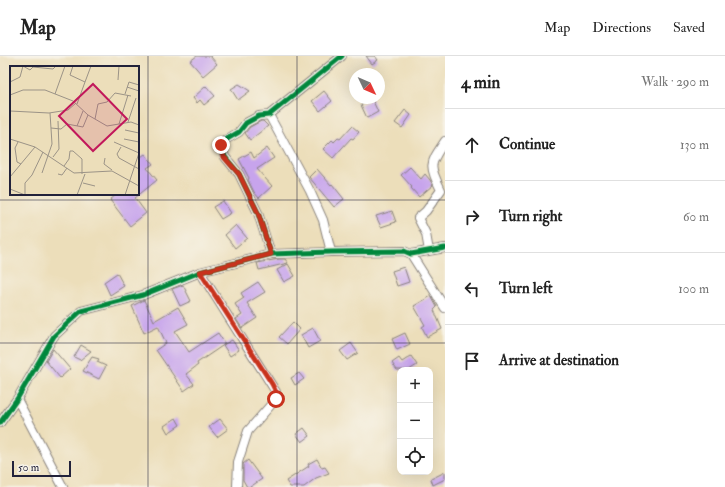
<!DOCTYPE html>
<html lang="en">
<head>
<meta charset="utf-8">
<style>
  body { margin:0; font-family:"IM FELL Double Pica",serif; background:#f6f6f6; color:#222 }
  .controls { position:absolute; right:12px; bottom:12px; display:grid; overflow:hidden; border-radius:8px; box-shadow:0 4px 16px #0002 }
  .controls button { width:36px; height:36px; display:grid; place-items:center; padding:0; border:0; border-bottom:1px solid #e0e0e0; background:#fff; color:#222; font:20px sans-serif }
  .compass { position:absolute; left:349px; top:12px; width:36px; height:36px; border-radius:50%; background:#fff; box-shadow:0 4px 16px #0002; rotate:134deg }
  .scale { position:absolute; left:12px; bottom:10px; width:59px; box-sizing:border-box; padding-left:4px; border:2px solid #22223b; border-top:0; font-size:11px; line-height:14px; white-space:nowrap; color:#22223b; -webkit-text-stroke:3px #f7f3e8; paint-order:stroke }
  .stop { position:absolute; width:12px; height:12px; margin:-9px; border:3px solid #c8321e; border-radius:50%; background:#fff }
  .stop.end { background:#c8321e; border-color:#fff; box-shadow:0 1px 4px #0008 }
  .list { margin:0; padding:0; list-style:none }
  h2 { display:flex; justify-content:space-between; align-items:center; height:52px; margin:0; padding:0 16px; font-size:17px }
  h2 small { font-size:13px; font-weight:400; color:#767676 }
  .list li { display:grid; grid-template-columns:26px 1fr auto; gap:12px; align-items:center; box-sizing:border-box; height:72px; padding:0 16px; border-top:1px solid #e0e0e0 }
  .list b { display:block; font-size:15px; white-space:nowrap }
  .list em { font-size:13px; font-style:normal; color:#767676 }
  .icon { flex:none; width:22px; height:22px; fill:none; stroke:currentColor; stroke-width:2; stroke-linecap:round; stroke-linejoin:round }
  .map { position:relative; flex:none; width:445px; height:431px; overflow:hidden }
  header { display:flex; align-items:center; gap:24px; box-sizing:border-box; height:56px; padding:0 20px; background:#fff; border-bottom:1px solid #e0e0e0 }
  header strong { font-size:19px }
  nav { display:flex; gap:22px; margin-inline-start:auto; font-size:14px }
  main { display:flex }
  aside { flex:1; background:#fff }
  .map>svg:first-child { display:block }
</style>
</head>
<body>
<header>
<strong>Map</strong>
<nav><a>Map</a><a>Directions</a><a>Saved</a></nav>
</header>
<main>
<div class="map">
<svg width="445" height="431" viewBox="0 0 445 431">
  <rect width="100%" height="100%" fill="#f7f3e8"/>
  <filter id="ink" filterUnits="userSpaceOnUse"><feTurbulence type="fractalNoise" baseFrequency=".025" numOctaves="2"/><feDisplacementMap in="SourceGraphic" scale="8" xChannelSelector="R" yChannelSelector="G"/><feConvolveMatrix kernelMatrix="1 2 1 2 8 2 1 2 1" color-interpolation-filters="sRGB"/></filter>
  <filter id="wash" filterUnits="userSpaceOnUse"><feTurbulence type="fractalNoise" baseFrequency=".012" numOctaves="4" result="noise"/><feDisplacementMap in="SourceGraphic" scale="16" xChannelSelector="R" yChannelSelector="G"/><feGaussianBlur stdDeviation="0.9" result="paint"/><feColorMatrix in="noise" values="0 0 0 0 0 0 0 0 0 0 0 0 0 0 0 0 0 1.4 0 .05"/><feComposite in="paint" operator="in"/></filter>
  <g filter="url(#wash)">
    <rect width="100%" height="100%" fill="#ecdeba"/>
    <g id="blocks">
      <path fill="#c7a4ec" d="M197 0H210L217 8 203 20 190 5Z
        M366 0H375L378 4 372 8Z
        M239 28 250 35 238 44 231 33Z
        M206 30 215 40 204 49 200 44 197 47 193 42Z
        M324 35 332 45 320 55 312 45Z
        M372 43 378 56 367 62 361 49Z
        M405 54 411 59 402 72 395 67Z
        M261 65H263L268 70 250 84 245 77 250 71Z
        M352 70 359 76 353 83 351 82 333 102 323 93 332 84 334 86 338 82 340 83Z
        M267 92 274 102 257 113 272 130 259 142 254 136 248 124 249 122 239 103 251 96 254 102Z
        M145 98 153 108 147 112 157 124 135 142 146 157 130 170 110 144 117 138H138V103Z
        M410 111 421 123 425 118 430 124 433 129 419 141 411 132 412 131 401 119Z
        M317 113 331 129 332 128 344 143 334 151 309 121Z
        M223 145 231 157 221 163 213 151Z
        M392 155 396 166 381 171 376 160Z
        M236 169 247 182 235 192 225 179Z
        M279 203H285L288 207 259 214 257 207Z
        M288 208 295 220 284 226 277 214Z
        M404 211 409 226 397 230 392 215Z
        M117 217 124 230 110 239 104 226Z
        M258 226 265 236 247 247 257 262 242 272 236 263 242 259 235 248 244 242 241 237Z
        M183 229 191 245 180 250 172 233Z
        M431 240 437 251 434 254 442 273 427 281 422 271 425 269 414 250Z
        M144 244 154 265 178 251 188 268 175 275 189 296 218 277 225 288 197 307 198 309 186 318 194 328 184 335 156 294 166 287 158 270 144 277 132 250Z
        M293 266 300 273 287 288 279 281Z
        M313 272 320 285 308 292 301 279Z
        M405 277 410 288 397 294 392 283Z
        M232 284 239 294 230 300 223 289Z
        M351 287 358 297 347 304 340 295Z
        M81 289 91 295 80 304 74 301Z
        M53 293 70 313 60 322 46 305Z
        M411 300 417 309 409 314H397L392 307 399 302 402 306Z
        M92 301 99 303 97 306 106 310 99 323 83 315Z
        M299 317 304 323 295 329 291 322Z
        M176 362 180 369 168 377 164 370Z
        M220 363 228 373 217 381 209 371Z
        M304 372 310 380 302 386 296 378Z
        M317 403 322 412 325 411 329 417 316 422 304 431H290L286 425 309 410 308 408Z
        M248 404 262 423 250 431H247L243 424V408Z
        M445 416V423L433 429 431 423Z"/>
    </g>
  </g>
  <g filter="url(#ink)">
    <use href="#blocks" fill-opacity="0" stroke="#87807a" stroke-width="1"/>
    <g fill="none" stroke-linecap="round" stroke-linejoin="round">
      <defs>
        <path id="street" d="M269 59 310 135 323 164 331 196
          M429 195 426 178 418 162 426 155 441 134C428 108 430 108 445 85
          M271 198 258 157 239 118 225 101 221 89 227 83 239 76 246 67 259 60 269 59 342 0
          M411 198 445 252
          M200 216 276 336V343L248 375 238 406 237 431
          M17 343 63 431
          M0 367 17 343 54 280 81 255 143 239 200 216 271 198 331 196 404 195 411 198 445 192"/>
      </defs>
      <use href="#street" stroke="#87807a" stroke-width="10"/>
      <use href="#street" stroke="#fff" stroke-width="8"/>
      <defs>
        <path id="cycleway" d="M271 198 258 157 239 118 225 101 221 89 227 83 239 76 246 67 259 60 269 59 342 0
          M0 367 17 343 54 280 81 255 143 239 200 216 271 198 331 196 404 195 411 198 445 192"/>
      </defs>
      <use href="#cycleway" stroke="#f7f3e8" stroke-width="8"/>
      <use href="#cycleway" stroke="#00873e" stroke-width="5"/>
    </g>
  </g>
  <g fill="none" stroke-linecap="round" stroke-linejoin="round" filter="url(#ink)">
    <path stroke="#c8321e" stroke-width="5" d="M221 89 224 101 239 118 258 157 271 198 200 216 272 328 276 336V343"/>
  </g>
  <path fill="none" stroke="#22223b" stroke-width="1" stroke-opacity="0.55" d="M148 0V431M297 0V431M0 144H445M0 287H445"/>
  <g transform="translate(10 10)">
    <rect width="129" height="129" fill="#ecdeba"/>
    <path fill="none" stroke="#9b9387" stroke-width="1" d="M13 0 20 4 23 1 43 3 46 0M63 0 60 9 75 16 81 0M108 14 109 0M0 16 10 11 13 0M117 21 129 25M45 28 55 0M115 28 119 16 129 19M0 29 13 24H35L63 35 78 49 97 60 121 56 129 59M67 38 75 16M0 45 39 47 58 44 66 37M85 53 88 38 97 36 105 27 121 30M118 56 126 32M109 58 118 29M67 60 73 45M41 62 51 63 57 58 73 61 78 49M115 64 129 67M0 73 25 81 64 107 102 105 129 120M114 73 129 76M8 76 5 82 7 96 11 98M104 76 129 87M111 81 107 88 109 92 129 103M43 91 49 83 48 55M95 92 94 98 102 104M54 100 59 93 60 85H63L72 93V108M32 107 42 78 40 47M48 108 52 109 57 102M0 111 25 81M73 117 85 120M0 123 15 129M15 129V117L22 109 33 86M67 129 75 108M115 129 129 87"/>
    <path fill="#c2185b" fill-opacity="0.15" stroke="#c2185b" stroke-width="2" d="M83 18 117 53 83 85 49 50Z"/>
    <rect width="129" height="129" fill="none" stroke="#22223b" stroke-width="2"/>
  </g>
</svg>
<div class="controls">
<button>+</button>
<button>−</button>
<button><svg class="icon" aria-label="locate" viewBox="0 0 24 24"><circle cx="12" cy="12" r="6"/><path d="M12 2v4M12 18v4M2 12h4M18 12h4"/></svg></button>
</div>
<svg class="compass" viewBox="-18 -18 36 36"><path d="M0-13l5 13h-10z" fill="#e53935"/><path d="M0 13l5-13h-10z" fill="#767676"/></svg>
<div class="scale">50 m</div>
<div class="stop" style="left:276px;top:343px"></div>
<div class="stop end" style="left:221px;top:89px"></div>
</div>
<aside>
<h2>4 min<small>Walk · 290 m</small></h2>
<ul class="list">
<li><svg class="icon" aria-label="ahead" viewBox="0 0 24 24"><path d="M12 20V5M6 11l6-6 6 6"/></svg><div><b>Continue</b></div><em>130 m</em></li>
<li><svg class="icon" aria-label="right" viewBox="0 0 24 24"><path d="M7 20v-9h11M14 6l5 5-5 5"/></svg><div><b>Turn right</b></div><em>60 m</em></li>
<li><svg class="icon" aria-label="left" viewBox="0 0 24 24"><path d="M17 20v-9H6M10 6l-5 5 5 5"/></svg><div><b>Turn left</b></div><em>100 m</em></li>
<li><svg class="icon" aria-label="arrive" viewBox="0 0 24 24"><path d="M6 21V4h12l-3 4 3 4H6"/></svg><div><b>Arrive at destination</b></div></li>
</ul>
</aside>
</main>
</body>
</html>
